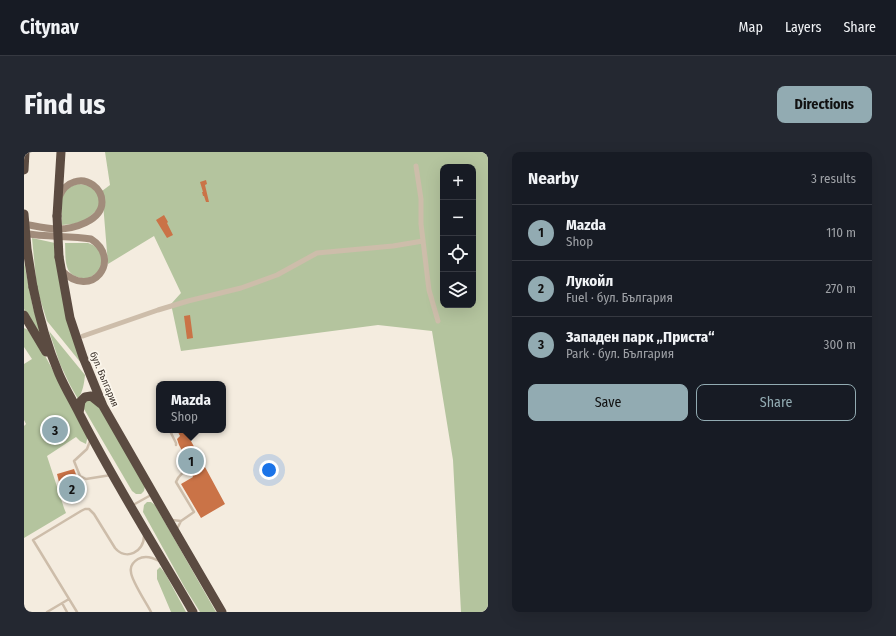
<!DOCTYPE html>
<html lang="en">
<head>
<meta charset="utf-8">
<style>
  body { margin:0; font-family:"Fira Sans Condensed",sans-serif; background:#242831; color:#f1f3f6 }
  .controls { position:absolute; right:12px; top:12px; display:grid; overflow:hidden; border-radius:8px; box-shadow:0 4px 16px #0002 }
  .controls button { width:36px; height:36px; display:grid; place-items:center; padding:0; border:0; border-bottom:1px solid #363941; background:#171b24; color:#f1f3f6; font:20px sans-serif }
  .you { position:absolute; left:245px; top:318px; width:14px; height:14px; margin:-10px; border:3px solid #fff; border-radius:50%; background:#1a73e8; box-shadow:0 0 0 6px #1a73e833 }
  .badge { display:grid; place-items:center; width:26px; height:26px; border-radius:50%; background:#92abb2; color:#111; font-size:13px; font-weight:700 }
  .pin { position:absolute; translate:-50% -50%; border:2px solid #fff; box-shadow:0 1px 4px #0006 }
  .popup { position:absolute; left:132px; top:229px; width:70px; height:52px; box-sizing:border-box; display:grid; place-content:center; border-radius:8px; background:#171b24; filter:drop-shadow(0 1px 3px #0005); font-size:13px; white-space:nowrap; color:#9ea1a6 }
  .popup b { font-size:15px; color:#f1f3f6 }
  .popup::after { content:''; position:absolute; left:50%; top:100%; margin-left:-8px; border:8px solid transparent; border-top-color:#171b24 }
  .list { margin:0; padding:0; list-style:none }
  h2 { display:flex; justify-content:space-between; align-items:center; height:52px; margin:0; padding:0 16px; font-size:17px }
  h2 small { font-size:13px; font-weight:400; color:#9ea1a6 }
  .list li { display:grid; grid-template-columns:26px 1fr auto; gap:12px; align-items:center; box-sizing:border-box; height:56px; padding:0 16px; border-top:1px solid #363941 }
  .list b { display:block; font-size:15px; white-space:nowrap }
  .list p { margin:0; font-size:13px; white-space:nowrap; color:#9ea1a6 }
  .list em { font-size:13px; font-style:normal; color:#9ea1a6 }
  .actions { display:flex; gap:8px; padding:12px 16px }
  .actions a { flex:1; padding:9px 0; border:1px solid #92abb2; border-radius:8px; text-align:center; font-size:14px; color:#92abb2 }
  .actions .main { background:#92abb2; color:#111 }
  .icon { flex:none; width:22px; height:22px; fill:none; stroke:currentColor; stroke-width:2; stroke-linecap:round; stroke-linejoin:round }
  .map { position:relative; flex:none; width:464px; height:460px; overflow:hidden; border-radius:8px }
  header { display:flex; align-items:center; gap:24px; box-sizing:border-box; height:56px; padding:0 20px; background:#171b24; border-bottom:1px solid #363941 }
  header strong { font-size:19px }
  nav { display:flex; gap:22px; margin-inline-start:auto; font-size:14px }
  .intro { display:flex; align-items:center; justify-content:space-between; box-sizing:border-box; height:96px; padding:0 24px }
  h1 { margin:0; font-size:28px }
  .button { padding:10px 18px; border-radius:8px; background:#92abb2; color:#111; font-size:14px; font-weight:700 }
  main { display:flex; gap:24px; padding:0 24px }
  aside { flex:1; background:#171b24; border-radius:8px; box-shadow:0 4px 16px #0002 }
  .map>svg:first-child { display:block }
</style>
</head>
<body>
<header>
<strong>Citynav</strong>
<nav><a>Map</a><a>Layers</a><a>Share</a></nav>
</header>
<div class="intro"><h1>Find us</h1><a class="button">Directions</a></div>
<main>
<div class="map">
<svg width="464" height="460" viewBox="0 0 464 460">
  <rect width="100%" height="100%" fill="#f4ecdf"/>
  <path fill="#b4c49e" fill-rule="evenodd" d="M81 0H464V460H437L429 308 408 179 354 173 157 199 147 152 157 141 130 84 84 112 78 39 86 33ZM419 15H449V153H419Z
    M55 32 63 33 68 35 76 45 75 56 62 68 49 72 38 73C38 55 32 36 55 32Z
    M8 86 31 91 57 211 23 169 13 137Z
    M41 91H64L69 93 74 97 78 105 76 118 64 127C60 126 55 126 51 124 39 119 42 102 41 91Z
    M0 110 9 156 21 191 20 192 0 157Z
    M0 176 4 178 19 200 64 283 62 292 56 289 52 285 23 304 40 356 42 361 0 386V274L2 272 0 268V212L8 207 0 195Z
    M25 179 61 223C60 232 59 239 54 247L46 233 36 212Z
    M71 248 121 334 120 339 117 342H112L108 339 60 257V249Z
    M123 350H127L131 353 192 460H176L161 436 119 360 120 353Z
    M136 415 141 421 162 460H147L133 427V418Z"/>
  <path fill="#ca7347" d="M182 28 183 32 181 33 185 50H182L180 44H179L178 40H179L176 30Z
    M140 63 144 70 143 71 149 83 143 86 132 68Z
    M166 163 169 186 163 187 160 164Z
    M153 278H161L201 352 177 366 157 332 169 325 168 322 172 319 169 312 166 314 155 293 153 287 156 284Z
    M50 317 53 325 46 327 49 334 53 333 54 339 42 343 38 329 35 330 33 322Z"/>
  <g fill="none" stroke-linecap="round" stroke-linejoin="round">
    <path stroke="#cdbdaa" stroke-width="2.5" d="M150 279 147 281 152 291V293
      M66 289 63 297 50 309 56 324 62 327 87 323
      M109 353 127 343
      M148 368 157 369
      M153 377 157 369 170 360 152 330C155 322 160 320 168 316
      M38 451 43 460
      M23 460 45 447
      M53 460 9 388 57 359 61 357H65L70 362 91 396C102 409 120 400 120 384
      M127 460C123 452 107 428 107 420 106 415 109 410 114 407 121 403 128 405 135 409"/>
    <path stroke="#cdbdaa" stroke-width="5" d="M392 14 397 47V72L405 138 414 169
      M59 184 134 158 164 149 217 136 253 123 293 101 369 94 399 89"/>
    <path stroke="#a18c7b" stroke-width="7" d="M0 72C11 74 22 77 34 77 49 77 78 69 78 50 78 36 63 25 50 30 43 32 38 38 35 45
      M0 81C22 86 44 83 67 87 99 107 68 150 37 118"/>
    <path stroke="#5b4b41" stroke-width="9" d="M0 18 1 0
      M33 64 37 0
      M35 105 46 166 59 205 79 254 152 381 198 460
      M9 135C15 165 23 194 35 222 41 236 49 249 56 263 90 330 131 394 169 460
      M0 163 22 200
      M55 261 57 249 61 245 67 244 77 252"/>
    <path stroke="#5b4b41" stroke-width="9" d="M0 62 3 97 9 135
      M33 64 35 105"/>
  </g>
  <g text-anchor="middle" stroke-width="3.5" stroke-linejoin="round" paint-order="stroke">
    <g font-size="10" fill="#3a312a" stroke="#fbf6ec">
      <text transform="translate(81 227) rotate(67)" y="4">бул. България</text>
    </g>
  </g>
</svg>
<div class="controls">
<button>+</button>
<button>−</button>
<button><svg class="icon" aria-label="locate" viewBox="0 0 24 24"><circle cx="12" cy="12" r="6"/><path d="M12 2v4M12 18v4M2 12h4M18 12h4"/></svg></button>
<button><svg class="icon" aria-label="layers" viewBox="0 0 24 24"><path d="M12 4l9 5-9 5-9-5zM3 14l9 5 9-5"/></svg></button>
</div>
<div class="you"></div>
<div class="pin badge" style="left:167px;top:309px">1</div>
<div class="popup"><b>Mazda</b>Shop</div>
<div class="pin badge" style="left:48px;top:337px">2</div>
<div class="pin badge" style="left:31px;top:278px">3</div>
</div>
<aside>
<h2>Nearby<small>3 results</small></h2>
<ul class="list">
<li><span class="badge">1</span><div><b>Mazda</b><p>Shop</p></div><em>110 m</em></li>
<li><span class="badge">2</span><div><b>Лукойл</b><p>Fuel · бул. България</p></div><em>270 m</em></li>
<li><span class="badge">3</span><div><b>Западен парк „Приста“</b><p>Park · бул. България</p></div><em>300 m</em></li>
</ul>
<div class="actions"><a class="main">Save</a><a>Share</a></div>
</aside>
</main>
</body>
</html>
